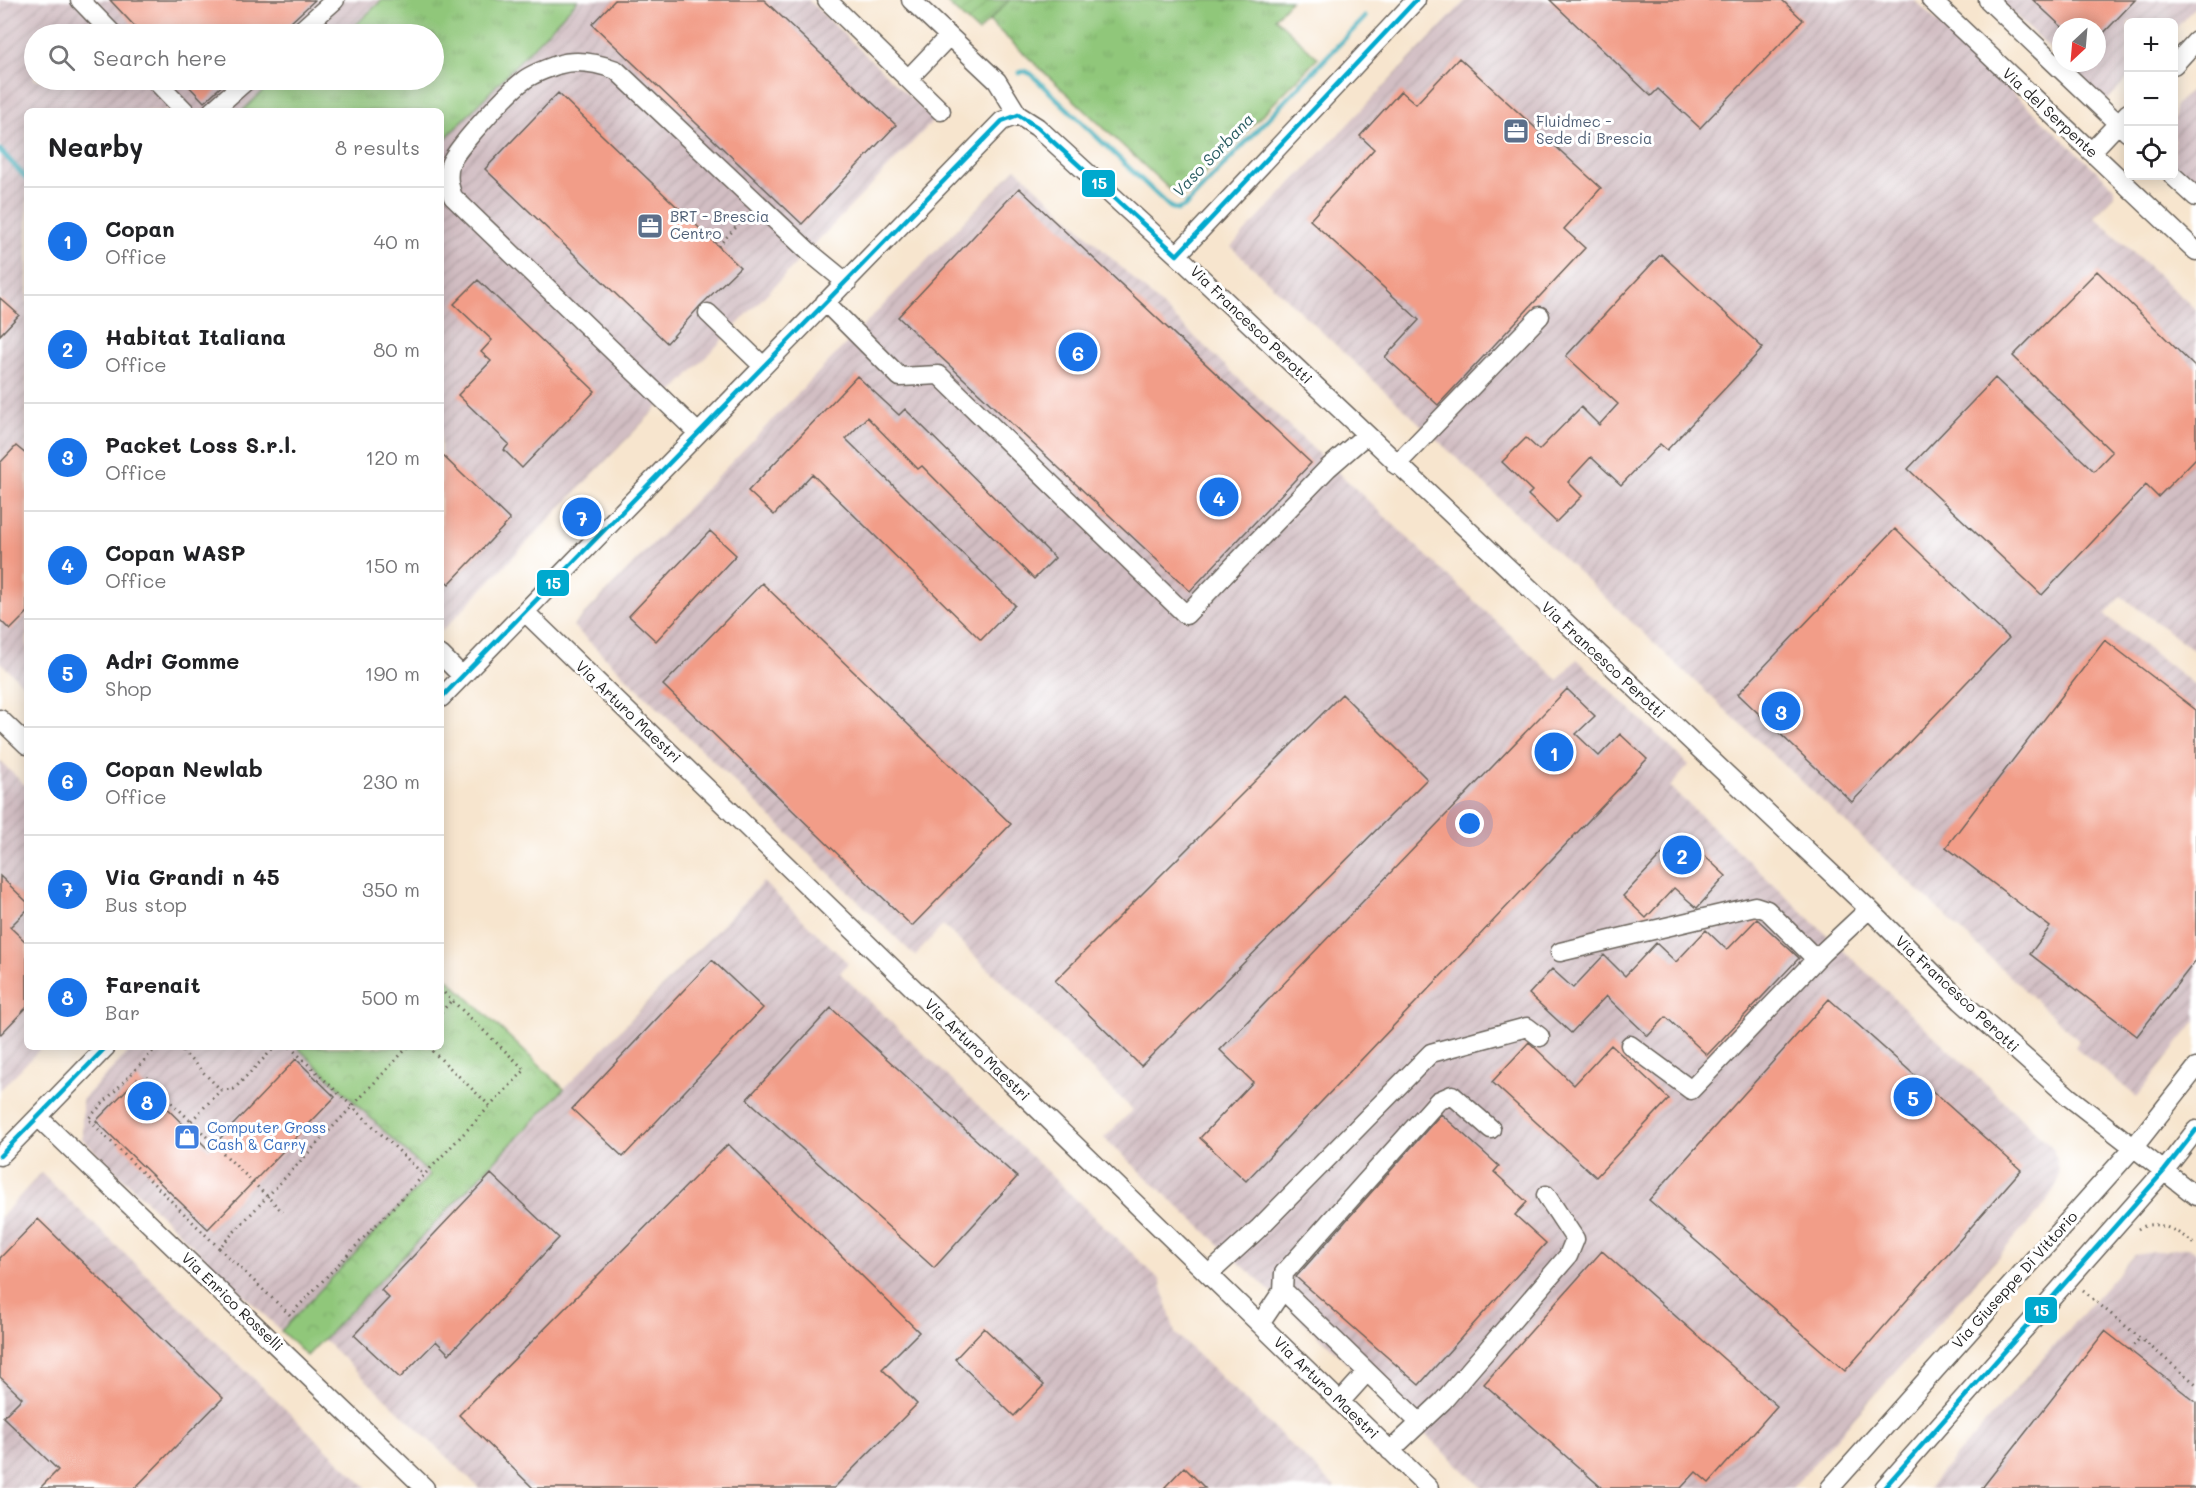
<!DOCTYPE html>
<html lang="en">
<head>
<meta charset="utf-8">
<style>
  body { margin:0; font-family:Mali,sans-serif; background:#f6f6f6; color:#202124 }
  .controls { position:absolute; right:18px; top:18px; display:grid; overflow:hidden; border-radius:9px; box-shadow:0 3px 15px #0003 }
  .controls button { width:54px; height:54px; display:grid; place-items:center; padding:0; border:0; border-bottom:2px solid #e0e0e0; background:#fff; color:#202124; font:30px sans-serif }
  .compass { position:absolute; left:2052px; top:18px; width:54px; height:54px; border-radius:50%; background:#fff; box-shadow:0 3px 15px #0003; rotate:206deg }
  .you { position:absolute; left:1470px; top:824px; width:21px; height:21px; margin:-15px; border:4px solid #fff; border-radius:50%; background:#1a73e8; box-shadow:0 0 0 9px #1a73e833 }
  .badge { display:grid; place-items:center; width:39px; height:39px; border-radius:50%; background:#1a73e8; color:#fff; font-size:20px; font-weight:700 }
  .pin { position:absolute; translate:-50% -50%; border:3px solid #fff; box-shadow:0 2px 6px #0006 }
  .list { margin:0; padding:0; list-style:none }
  h2 { display:flex; justify-content:space-between; align-items:center; height:78px; margin:0; padding:0 24px; font-size:26px }
  h2 small { font-size:20px; font-weight:400; color:#757577 }
  .list li { display:grid; grid-template-columns:39px 1fr auto; gap:18px; align-items:center; box-sizing:border-box; height:108px; padding:0 24px; border-top:2px solid #e0e0e0 }
  .list b { display:block; font-size:22px; white-space:nowrap }
  .list p { margin:0; font-size:20px; white-space:nowrap; color:#757577 }
  .list em { font-size:20px; font-style:normal; color:#757577 }
  .icon { flex:none; width:33px; height:33px; fill:none; stroke:currentColor; stroke-width:2; stroke-linecap:round; stroke-linejoin:round }
  .map { position:relative; flex:none; width:2196px; height:1488px; overflow:hidden }
  .search { position:absolute; background:#fff; box-shadow:0 3px 15px #0003; left:24px; top:24px; width:420px; height:66px; display:flex; align-items:center; gap:15px; box-sizing:border-box; padding:0 21px; border-radius:33px; color:#757577; font-size:22px }
  .panel { position:absolute; background:#fff; box-shadow:0 3px 15px #0003; left:24px; top:108px; width:420px; height:942px; border-radius:9px }
  .map>svg:first-child { display:block }
</style>
</head>
<body>
<div class="map">
<svg width="2196" height="1488" viewBox="0 0 2196 1488">
  <defs>
    <pattern id="industrial-furrows" width="10" height="10" patternUnits="userSpaceOnUse" patternTransform="scale(1.5)"><rect width="10" height="10" fill="#d2bec3"/><path d="M-1 1l2-2M0 10L10 0M9 11l2-2" fill="none" stroke="#b4a3a7"/></pattern>
    <pattern id="grass-tufts" width="24" height="20" patternUnits="userSpaceOnUse" patternTransform="scale(1.5)"><rect width="24" height="20" fill="#90c77a"/><path d="M3 7l-1-3M5 7V3M7 7l1-3M15 17l-1-3M17 17v-4M19 17l1-3" fill="none" stroke="#7caa69"/></pattern>
    <pattern id="park-crowns" width="20" height="18" patternUnits="userSpaceOnUse" patternTransform="scale(1.5)"><rect width="20" height="18" fill="#90c77a"/><path d="M2 6a3 3 0 1 1 6 0M12 15a3 3 0 1 1 6 0" fill="none" stroke="#7caa69"/></pattern>
    <pattern id="garden-furrows" width="10" height="10" patternUnits="userSpaceOnUse" patternTransform="scale(1.5)"><rect width="10" height="10" fill="#90c77a"/><path d="M-1 1l2-2M0 10L10 0M9 11l2-2" fill="none" stroke="#7caa69"/></pattern>
  </defs>
  <rect width="100%" height="100%" fill="#fff"/>
  <filter id="ink" filterUnits="userSpaceOnUse"><feTurbulence type="fractalNoise" baseFrequency=".0167" numOctaves="2"/><feDisplacementMap in="SourceGraphic" scale="12" xChannelSelector="R" yChannelSelector="G"/><feConvolveMatrix kernelMatrix="1 2 1 2 8 2 1 2 1" color-interpolation-filters="sRGB"/></filter>
  <filter id="wash" filterUnits="userSpaceOnUse"><feTurbulence type="fractalNoise" baseFrequency=".008" numOctaves="4" result="noise"/><feDisplacementMap in="SourceGraphic" scale="24" xChannelSelector="R" yChannelSelector="G"/><feGaussianBlur stdDeviation="1.35" result="paint"/><feColorMatrix in="noise" values="0 0 0 0 0 0 0 0 0 0 0 0 0 0 0 0 0 1.4 0 .05"/><feComposite in="paint" operator="in"/></filter>
  <g filter="url(#wash)">
    <rect width="100%" height="100%" fill="#f7e5ce"/>
    <path fill="url(#industrial-furrows)" d="M0 0H382L346 34H34V80H275L242 111H27V688L0 662Z
      M578 0H808L934 120 441 632V143Z
      M1466 0H1914L2115 188V195L2094 216 2196 310V652L2121 596 2105 615 2196 686V1020L2137 1097 2075 1047 2079 1041 1231 247Z
      M1999 0H2196V6L2174 30V22H2128V78L2106 102 2065 63H2097V27H2061V59Z
      M2196 84V189L2174 168V107Z
      M1016 168 1558 680 1577 659 1689 765 1670 787 2053 1148 2059 1173 2056 1187 2046 1203 1792 1488H1483L1104 1138 1133 1110 943 925 915 956 573 626Z
      M0 761 27 787V1047H42L0 1090Z
      M763 882 848 963 840 973 1160 1280 1175 1333 1336 1488H479L323 1339 307 1356 82 1139V1100L133 1047H441V972L564 1089Z
      M41 1173 367 1488H0V1218Z
      M2189 1247 2196 1252V1488H1928L2134 1255Z"/>
    <path fill="url(#grass-tufts)" stroke="#56724b" stroke-width="1.5" d="M382 0H578L441 143V111H242L275 80H434V34H346Z
      M1009 0H1291L1275 18 1318 58 1180 199 989 21Z"/>
    <path fill="url(#park-crowns)" stroke="#56724b" stroke-width="1.5" d="M441 972 564 1089 307 1356 281 1331 430 1175 297 1047H441Z"/>
    <path fill="url(#garden-furrows)" stroke="#56724b" stroke-width="1.5" d="M944 0H1009L978 32Z"/>
    <g fill="none" stroke-linecap="round" stroke-linejoin="round">
      <path stroke="#40afbc" stroke-width="5" d="M1019 73 1025 71 1031 74 1170 207 1177 210 1184 207 1365 17
        M0 150 27 179"/>
    </g>
    <g id="blocks">
      <path fill="#f29d88" d="M110 0H315L278 34H142Z
        M615 0H764L896 125 802 224 592 24Z
        M1550 0H1782L1803 20 1700 128 1658 89 1651 96Z
        M2033 0H2135L2097 40V27H2062Z
        M1459 58 1601 188 1564 229 1585 248 1438 405 1385 357 1419 320 1310 220 1374 149 1360 136 1401 91 1416 104Z
        M183 80H228L204 102Z
        M558 93 740 267 700 306 667 343 485 169Z
        M1019 188 1311 463 1190 591 898 317Z
        M1661 254 1763 348 1667 450 1660 444 1621 485 1591 457 1568 482 1582 496 1556 522 1528 495 1532 491 1502 462 1526 438 1539 450 1581 407 1599 425 1618 404 1566 356Z
        M2097 271 2196 368V458L2158 497 2146 485 2042 595 1908 469 1995 378 2094 471 2112 452 2013 356Z
        M478 280 595 391 522 468 504 450 509 444 458 395 491 361 481 352 492 340 454 304Z
        M0 298 19 315 0 335Z
        M857 376 899 415 905 409 1055 558 1034 579 922 466 918 469 867 417 846 439 1015 605 981 640 812 474 774 515 748 491Z
        M16 446 27 455V613L10 630 0 620V463Z
        M441 454 510 520 449 584 441 577Z
        M1895 529 2009 638 1852 802 1738 694Z
        M710 531 736 555 656 641 629 616Z
        M762 583 1011 824 912 926 663 685Z
        M2105 640 2196 710V960L2137 1036 2030 954 2050 927 1946 847Z
        M1567 689 1595 716 1576 734 1599 756 1620 734 1647 759 1246 1181 1200 1138 1253 1082 1220 1050Z
        M1342 694 1427 779 1141 1066 1055 981Z
        M1681 834 1726 876 1697 908 1674 888 1646 918 1623 896Z
        M0 876 27 902V910L10 927 27 943V1007L0 1035Z
        M1757 919 1799 958 1707 1055 1666 1017 1648 1036 1606 996 1571 1033 1529 994 1552 969 1573 988 1604 955 1625 976 1656 943 1676 962 1706 930 1727 950Z
        M712 960 763 1008 623 1157 572 1109Z
        M1829 999 2021 1170 1845 1371 1649 1200Z
        M831 1008 1017 1177 934 1268 747 1099Z
        M1529 1042 1574 1085 1611 1045 1669 1099 1596 1177 1492 1082Z
        M296 1059 335 1097 208 1229 96 1121 137 1079 209 1150Z
        M1441 1114 1499 1166 1494 1172 1527 1202 1515 1215 1546 1243 1419 1385 1296 1277Z
        M728 1144 919 1332 882 1369 917 1404 834 1488H533L459 1415Z
        M491 1174 559 1238 449 1354 436 1341 400 1378 354 1335 389 1298 381 1290Z
        M38 1219 223 1398 135 1488H40L58 1470 3 1417 22 1398 0 1377V1258Z
        M1602 1251 1777 1406 1709 1483 1696 1472 1681 1488H1602L1484 1384Z
        M984 1328 1044 1385 1014 1416 955 1359Z
        M2105 1331 2196 1402V1488H1982Z
        M1184 1467 1205 1488H1164Z"/>
    </g>
  </g>
  <g filter="url(#ink)">
    <use href="#blocks" fill-opacity="0" stroke="#69625a" stroke-width="1.5"/>
    <g fill="none" stroke-linecap="round" stroke-linejoin="round">
      <defs>
        <path id="minor" d="M80 0 113 34
          M827 0 941 111
          M911 0 997 81 1018 115 1037 127 1177 255 1869 909 1961 1001 2069 1097 2196 1196
          M1931 0 2196 251
          M1988 0 2128 133
          M297 34 335 0
          M2174 65 2196 41
          M908 79 949 36
          M155 80 185 111
          M212 111 247 80
          M2091 152 2128 113
          M2173 176 2196 197
          M1177 255 1416 0
          M825 302 900 377 939 375 1186 615 1328 468 1366 435
          M708 313 763 366
          M698 433 453 197C449 186 447 177 450 165 453 151 509 91 523 81 531 74 546 69 557 65 576 59 597 63 616 70L808 251 847 283
          M1396 465 1540 316
          M525 612 1429 1488
          M441 655 462 676
          M441 698 1002 121 1018 115
          M0 719 27 745
          M1560 952 1755 906 1767 910 1816 959
          M1630 1045 1691 1090 1822 953 1869 909
          M38 1117 425 1488
          M0 1156 106 1047
          M1209 1274 1258 1229 1431 1053 1527 1027 1540 1037
          M1283 1290 1420 1423
          M1260 1324 1283 1290 1284 1273 1438 1101 1452 1095 1491 1129
          M1340 1402 1367 1372
          M1390 1451 1443 1401 1568 1256 1575 1239 1546 1195
          M1830 1488 2134 1147 2196 1068
          M1884 1488 2164 1171 2196 1130"/>
      </defs>
      <use href="#minor" stroke="#69625a" stroke-width="21"/>
      <path stroke="#69625a" stroke-width="3" stroke-dasharray="1.5 4.5" stroke-linecap="butt" d="M718 246 746 217
        M441 1012 452 1000
        M157 1047 88 1119 219 1248
        M178 1047 221 1090 191 1121
        M290 1047 424 1175
        M408 1047 219 1248 290 1315 490 1106
        M428 1047 490 1106 525 1070 441 990
        M146 1077 283 1212
        M221 1090 234 1089 275 1047
        M2138 1229C2158 1217 2180 1233 2196 1245
        M2083 1291 2196 1384
        M2129 1350 2140 1338"/>
      <use href="#minor" stroke="#fff" stroke-width="18"/>
      <defs>
        <path id="bus-1" d="M1018 115 1037 127 1177 255
          M1177 255 1416 0
          M441 698 1002 121 1018 115
          M0 1156 106 1047
          M1884 1488 2164 1171 2196 1130"/>
      </defs>
      <use href="#bus-1" stroke="#fff" stroke-width="9"/>
      <use href="#bus-1" stroke="#00a9ce" stroke-width="4.5"/>
    </g>
  </g>
  <defs>
    <symbol id="office-square" viewBox="-11 -11 22 22"><rect x="-9" y="-9" width="18" height="18" rx="4" fill="#5c6f8a" stroke="#fff"/><path d="M-6-3h4V-5.5h4V-3h4V5H-6ZM-1-4.5V-3h2v-1.5ZM-6 0V1H6V0Z" fill="#fff"/></symbol>
    <symbol id="shop-square" viewBox="-11 -11 22 22"><rect x="-9" y="-9" width="18" height="18" rx="4" fill="#3f7fe0" stroke="#fff"/><path d="M-5-2.5h2.3a2.7 3.5 0 0 1 5.4 0H5L5.5 6h-11ZM-1.5-2.5h3a1.5 2.3 0 0 0-3 0Z" fill="#fff"/></symbol>
  </defs>
  <g fill-rule="evenodd">
    <use href="#office-square" x="1501" y="116" width="30" height="30"/>
    <use href="#office-square" x="635" y="211" width="30" height="30"/>
    <use href="#shop-square" x="172" y="1122" width="30" height="30"/>
  </g>
  <g text-anchor="middle" stroke-width="6" stroke-linejoin="round" paint-order="stroke">
    <g font-size="15" fill="#1c1c1c" stroke="#fff">
      <text transform="translate(2050 113) rotate(43)" y="5">Via del Serpente</text>
      <text transform="translate(1251 325) rotate(44)" y="5">Via Francesco Perotti</text>
      <text transform="translate(1603 660) rotate(43)" y="5">Via Francesco Perotti</text>
      <text transform="translate(628 712) rotate(44)" y="5">Via Arturo Maestri</text>
      <text transform="translate(1957 994) rotate(43)" y="5">Via Francesco Perotti</text>
      <text transform="translate(977 1050) rotate(44)" y="5">Via Arturo Maestri</text>
      <text transform="translate(2015 1280) rotate(-48)" y="5">Via Giuseppe Di Vittorio</text>
      <text transform="translate(232 1302) rotate(44)" y="5">Via Enrico Rosselli</text>
      <text transform="translate(1326 1388) rotate(44)" y="5">Via Arturo Maestri</text>
    </g>
    <g font-size="15" fill="#4e5e75" stroke="#fff" text-anchor="start">
      <text x="1536" y="127">Fluidmec -<tspan x="1536" dy="17">Sede di Brescia</tspan></text>
      <text x="670" y="222">BRT - Brescia<tspan x="670" dy="17">Centro</tspan></text>
    </g>
    <g font-size="15" fill="#366cbe" stroke="#fff" text-anchor="start">
      <text x="207" y="1133">Computer Gross<tspan x="207" dy="17">Cash &amp; Carry</tspan></text>
    </g>
    <g font-size="16" font-style="italic" fill="#2c5e64" stroke="#fff">
      <text transform="translate(1213 155) rotate(-46)" y="6">Vaso Sorbana</text>
    </g>
  </g>
  <g stroke="#fff" stroke-width="2">
    <rect x="1081" y="169" width="35" height="29" rx="6" fill="#00a9ce"/>
    <rect x="536" y="569" width="34" height="28" rx="6" fill="#00a9ce"/>
    <rect x="2024" y="1296" width="34" height="28" rx="6" fill="#00a9ce"/>
  </g>
  <g font-size="16" text-anchor="middle" font-weight="bold" fill="#fff">
    <text x="1099" y="189">15</text>
    <text x="553" y="589">15</text>
    <text x="2041" y="1316">15</text>
  </g>
</svg>
<div class="controls">
<button>+</button>
<button>−</button>
<button><svg class="icon" aria-label="locate" viewBox="0 0 24 24"><circle cx="12" cy="12" r="6"/><path d="M12 2v4M12 18v4M2 12h4M18 12h4"/></svg></button>
</div>
<svg class="compass" viewBox="-18 -18 36 36"><path d="M0-13l5 13h-10z" fill="#e53935"/><path d="M0 13l5-13h-10z" fill="#757577"/></svg>
<div class="you"></div>
<div class="pin badge" style="left:1554px;top:752px">1</div>
<div class="pin badge" style="left:1682px;top:855px">2</div>
<div class="pin badge" style="left:1781px;top:711px">3</div>
<div class="pin badge" style="left:1219px;top:497px">4</div>
<div class="pin badge" style="left:1913px;top:1097px">5</div>
<div class="pin badge" style="left:1078px;top:352px">6</div>
<div class="pin badge" style="left:582px;top:517px">7</div>
<div class="pin badge" style="left:147px;top:1101px">8</div>
<div class="search"><svg class="icon" aria-label="search" viewBox="0 0 24 24"><circle cx="10" cy="10" r="6"/><path d="M15 15l6 6"/></svg>Search here</div>
<section class="panel">
<h2>Nearby<small>8 results</small></h2>
<ul class="list">
<li><span class="badge">1</span><div><b>Copan</b><p>Office</p></div><em>40 m</em></li>
<li><span class="badge">2</span><div><b>Habitat Italiana</b><p>Office</p></div><em>80 m</em></li>
<li><span class="badge">3</span><div><b>Packet Loss S.r.l.</b><p>Office</p></div><em>120 m</em></li>
<li><span class="badge">4</span><div><b>Copan WASP</b><p>Office</p></div><em>150 m</em></li>
<li><span class="badge">5</span><div><b>Adri Gomme</b><p>Shop</p></div><em>190 m</em></li>
<li><span class="badge">6</span><div><b>Copan Newlab</b><p>Office</p></div><em>230 m</em></li>
<li><span class="badge">7</span><div><b>Via Grandi n 45</b><p>Bus stop</p></div><em>350 m</em></li>
<li><span class="badge">8</span><div><b>Farenait</b><p>Bar</p></div><em>500 m</em></li>
</ul>
</section>
</div>
</body>
</html>
